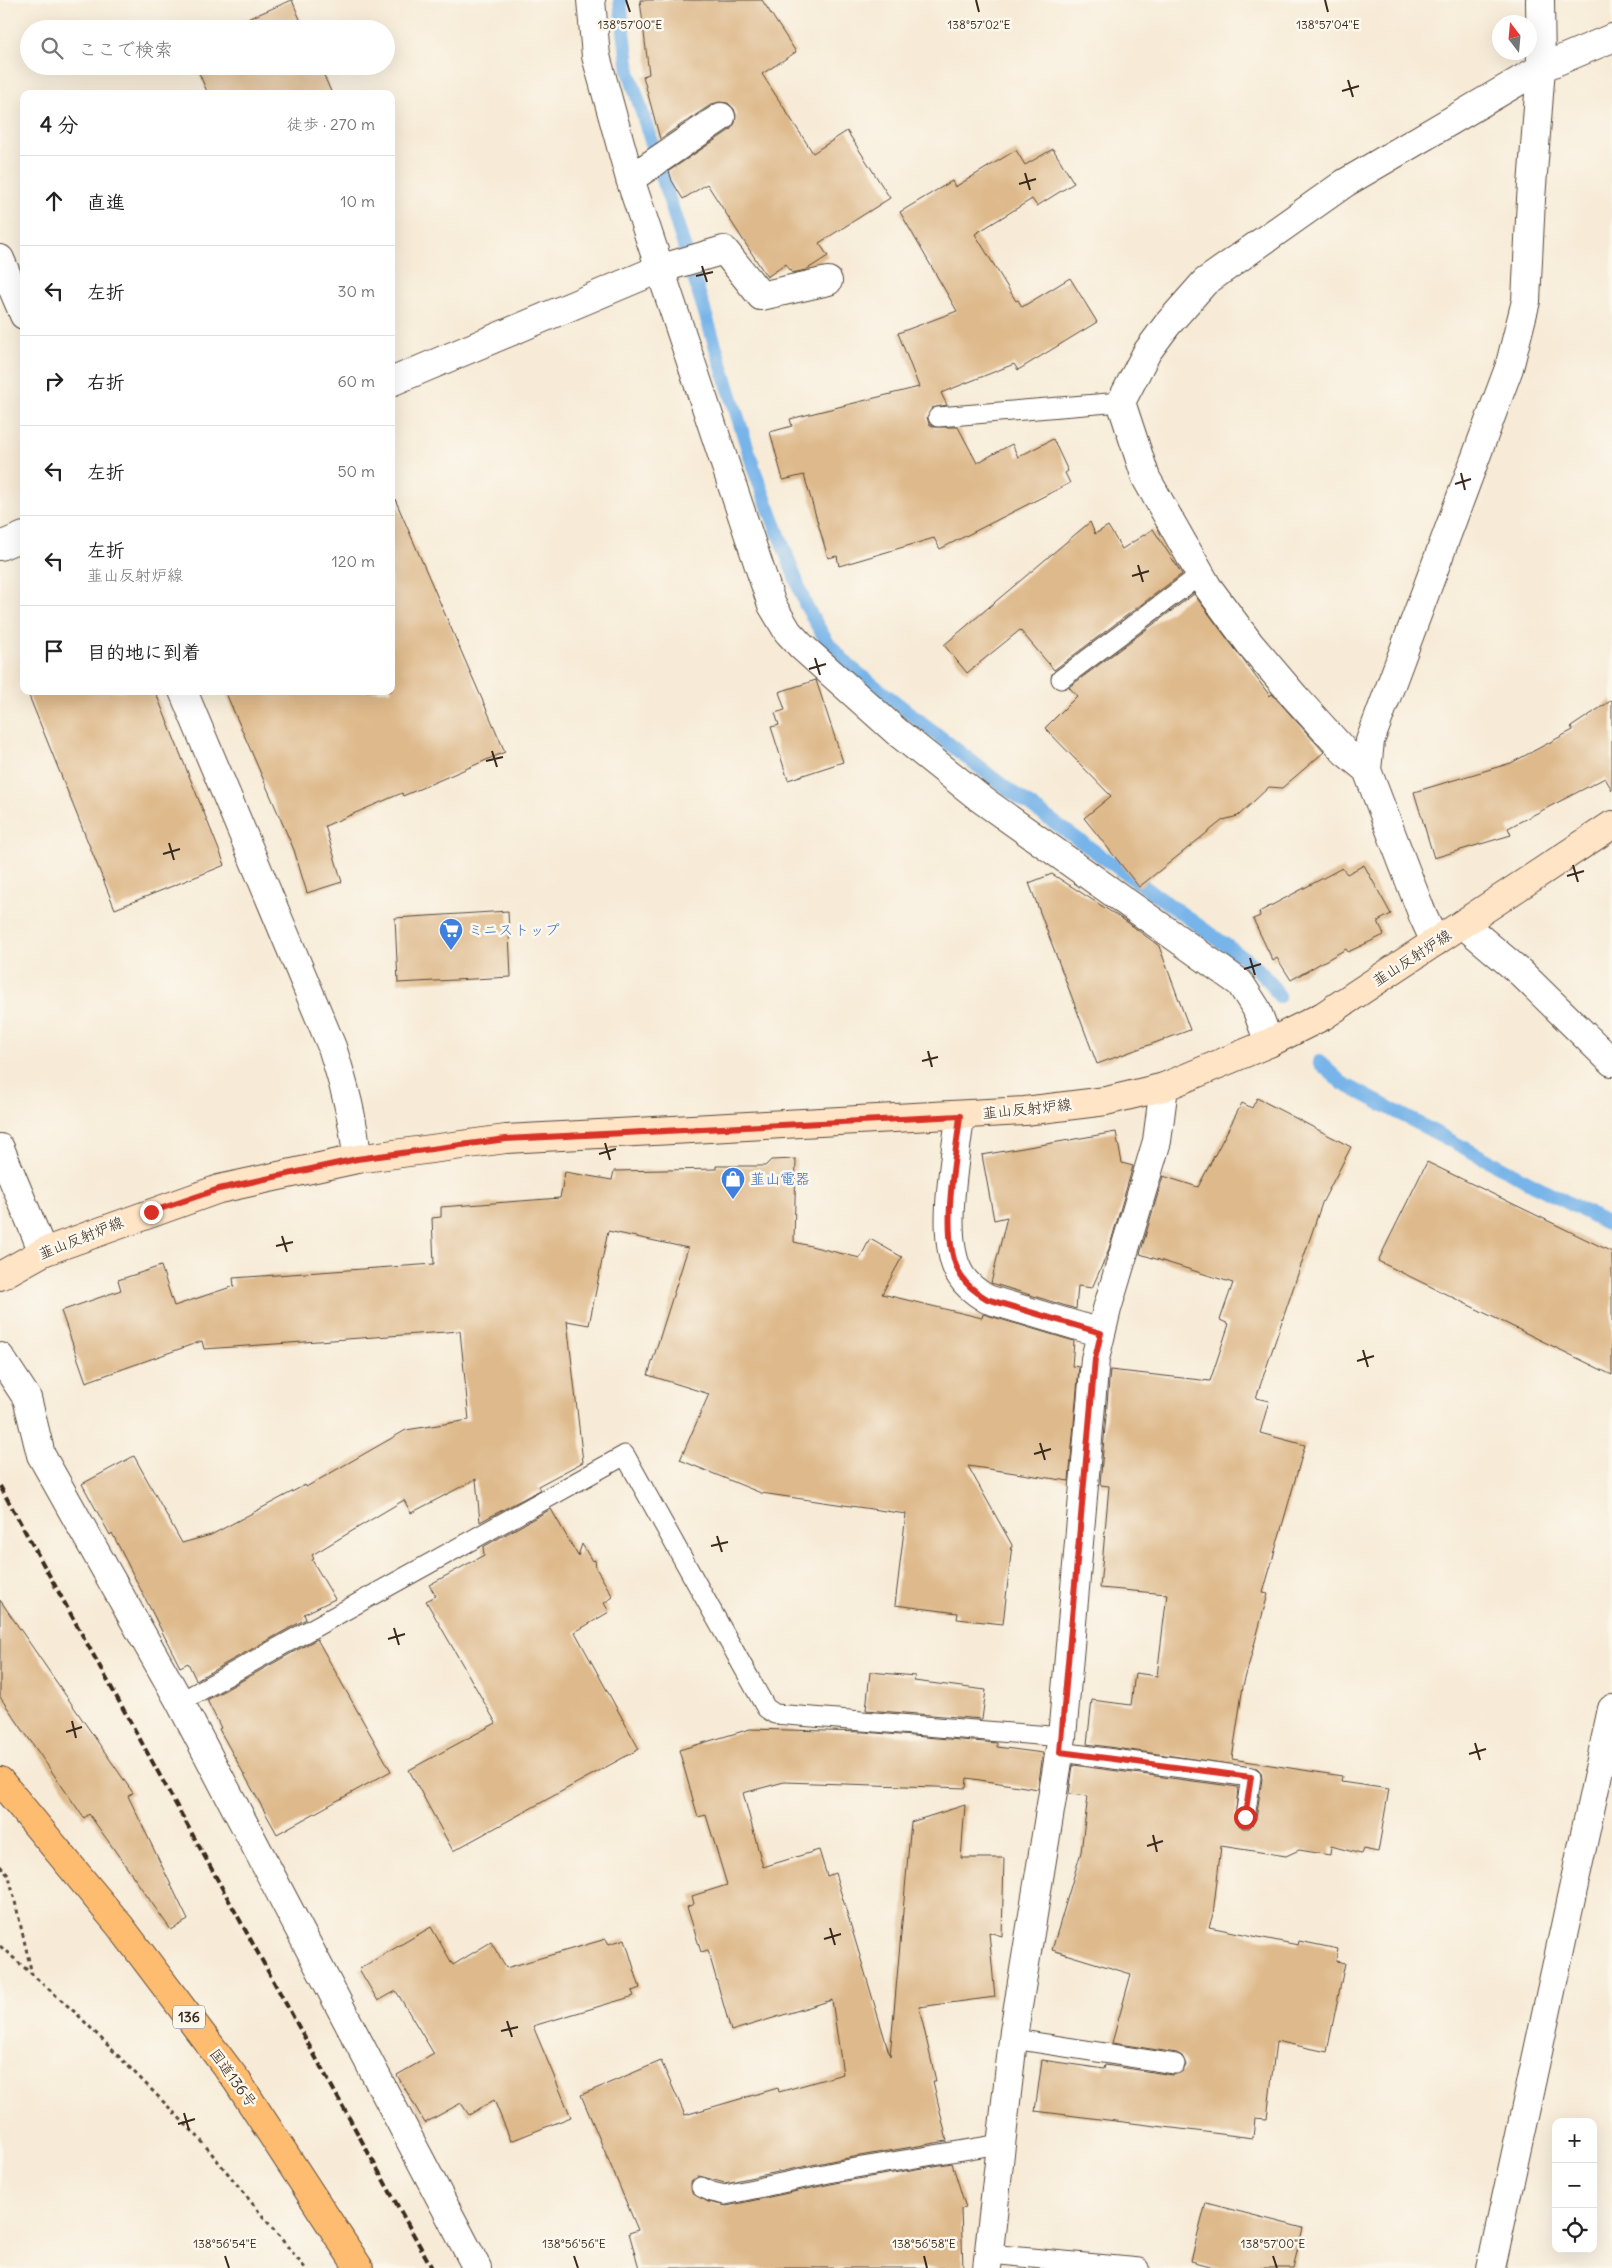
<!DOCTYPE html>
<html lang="ja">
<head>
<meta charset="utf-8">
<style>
  body { margin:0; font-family:Delius,"Klee One",sans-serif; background:#f2f2f2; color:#222 }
  .controls { position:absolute; right:15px; bottom:15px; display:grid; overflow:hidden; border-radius:10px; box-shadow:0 5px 20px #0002 }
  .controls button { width:45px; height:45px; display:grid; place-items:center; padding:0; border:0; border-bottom:1px solid #e0e0e0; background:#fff; color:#222; font:25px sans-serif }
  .compass { position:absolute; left:1492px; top:15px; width:45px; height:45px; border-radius:50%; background:#fff; box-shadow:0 5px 20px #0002; rotate:344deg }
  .stop { position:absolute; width:15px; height:15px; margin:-11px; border:4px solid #d93025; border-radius:50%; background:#fff }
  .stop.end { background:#d93025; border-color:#fff; box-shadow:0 1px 5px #0008 }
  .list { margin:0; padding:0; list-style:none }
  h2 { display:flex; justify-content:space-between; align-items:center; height:65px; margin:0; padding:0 20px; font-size:21px }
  h2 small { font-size:16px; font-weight:400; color:#767676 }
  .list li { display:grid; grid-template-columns:32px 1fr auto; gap:15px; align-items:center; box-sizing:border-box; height:90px; padding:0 20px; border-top:1px solid #e0e0e0 }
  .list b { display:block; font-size:19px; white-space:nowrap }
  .list p { margin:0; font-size:16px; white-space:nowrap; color:#767676 }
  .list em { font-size:16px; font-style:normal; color:#767676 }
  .icon { flex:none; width:28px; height:28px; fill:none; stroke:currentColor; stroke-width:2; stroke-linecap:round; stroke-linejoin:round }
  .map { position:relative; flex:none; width:1612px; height:2268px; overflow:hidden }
  .search { position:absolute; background:#fff; box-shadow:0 5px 20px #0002; left:20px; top:20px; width:375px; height:55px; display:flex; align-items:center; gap:12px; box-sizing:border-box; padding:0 18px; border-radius:28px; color:#767676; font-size:19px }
  .panel { position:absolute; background:#fff; box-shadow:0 5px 20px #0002; left:20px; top:90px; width:375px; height:605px; border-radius:10px }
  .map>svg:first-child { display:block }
</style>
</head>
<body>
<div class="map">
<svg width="1612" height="2268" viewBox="0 0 1612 2268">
  <rect width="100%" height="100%" fill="#fbf7ec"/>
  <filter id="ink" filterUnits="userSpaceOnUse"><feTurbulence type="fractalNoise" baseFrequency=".02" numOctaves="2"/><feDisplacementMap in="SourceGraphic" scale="10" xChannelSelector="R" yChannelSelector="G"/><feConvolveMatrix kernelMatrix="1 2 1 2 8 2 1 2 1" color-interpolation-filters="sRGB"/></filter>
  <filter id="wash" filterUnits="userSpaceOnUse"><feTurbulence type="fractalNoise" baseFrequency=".0096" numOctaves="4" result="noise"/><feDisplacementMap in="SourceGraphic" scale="20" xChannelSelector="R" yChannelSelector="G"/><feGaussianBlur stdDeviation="1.12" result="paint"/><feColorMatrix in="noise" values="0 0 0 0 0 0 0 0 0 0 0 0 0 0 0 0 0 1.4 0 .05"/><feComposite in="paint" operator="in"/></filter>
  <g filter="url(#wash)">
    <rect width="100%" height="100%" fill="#f7ebd7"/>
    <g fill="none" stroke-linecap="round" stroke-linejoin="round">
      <path stroke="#77b4e9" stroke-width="14" d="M620 0 629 71 755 472 806 606 827 642 849 666 1006 788 1251 963 1270 982 1279 996
        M1319 1062 1342 1083 1612 1226"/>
    </g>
    <g id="blocks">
      <path fill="#deb98b" d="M292 0 304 29H224Z
        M640 0H762L796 52 762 74 813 153 847 131 890 198 819 243 828 256 806 270 792 273 786 264 767 277 707 184 683 199 672 181 669 171 730 130 735 123 736 115 734 109 728 103 719 102 712 104 660 139 643 76 649 74Z
        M196 66H320L332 94H208Z
        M1053 149 1074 183 1037 206 1032 199 975 234 1016 301 1018 300 1022 307 1070 278 1097 322 1018 370 1014 364 941 393 947 405 932 408 927 417 929 424 934 427H958L977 463 1012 444 1018 457 1053 439 1068 471 1065 473 1070 483 940 549 934 538 839 566 837 556 828 558 804 475 783 480 770 432 792 426 790 419 919 387 898 333 957 311 900 212 952 181 955 187 1016 150 1025 165Z
        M391 490 505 752 403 796 402 793 325 826 342 882 307 893 294 850 225 691H391Z
        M1090 522 1095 534 1108 526 1122 549 1153 529 1182 574 1054 670 1020 630 967 673 944 645Z
        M1194 594 1270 696 1272 694 1324 752 1282 788 1269 787 1238 816 1223 820 1139 887 1084 818 1111 796 1045 728 1077 696 1069 687Z
        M816 680 843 762 788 780 771 727 779 725 775 713 785 710 779 692Z
        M27 691H155L225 865 115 909Z
        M1612 700V790L1605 778 1508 828 1511 835 1434 858 1414 792 1511 763 1573 730 1571 727Z
        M1364 865 1391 914 1378 921 1384 935 1348 952 1346 949 1291 980 1277 958 1273 961 1253 919 1260 916 1259 912 1342 868 1347 874Z
        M1052 874 1127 922 1159 946 1190 1030 1097 1064 1029 883Z
        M508 911 511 977 398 983 395 918Z
        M1257 1098 1351 1147 1322 1203 1256 1398 1269 1401 1260 1433 1305 1445 1263 1593 1268 1594 1243 1686 1232 1759 1342 1776 1341 1782 1389 1789 1378 1852 1363 1849 1361 1854 1331 1846 1330 1855 1299 1850 1286 1856 1221 1846 1213 1914 1209 1927 1298 1945 1299 1941 1338 1949 1336 1961 1345 1963 1327 2052 1276 2041 1267 2119 1255 2118 1253 2138 1035 2111 1042 2060 1104 2069 1105 2065 1173 2075 1183 2071 1186 2065 1182 2056 1177 2053 1112 2043 1131 1974 1052 1950 1081 1852 1088 1796 1069 1794 1073 1765 1238 1787 1235 1822 1243 1828H1249L1253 1824 1256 1819 1262 1779 1261 1772 1257 1768 1087 1744 1092 1700 1131 1705 1135 1673 1157 1676 1167 1594 1100 1588 1109 1486 1100 1485 1110 1370 1210 1381 1229 1324 1220 1320 1233 1283 1140 1254 1163 1176 1198 1187 1242 1103 1252 1108Z
        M1116 1132 1122 1163 1133 1166 1108 1252 1092 1288 1078 1286 1076 1309 991 1283 1007 1217 994 1220 982 1155Z
        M796 1159 794 1242 860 1258 870 1239 902 1257 882 1294 982 1318 983 1314 1074 1341 1072 1366 1079 1367 1069 1481 968 1466 1012 1545 1003 1624 957 1619 958 1613 895 1605 906 1514 761 1493 680 1460 709 1394 648 1375 688 1248 608 1231 589 1325 567 1321 583 1462 538 1486 540 1490 480 1522 476 1479 411 1513 404 1500 312 1555 314 1559 312 1560 335 1599 304 1614 306 1619 196 1680 188 1663 180 1667 112 1533 110 1535 82 1484 134 1456 182 1543 211 1535 305 1485 306 1487 406 1430 469 1420 460 1331 204 1349 202 1341 86 1382 61 1311 121 1290 118 1280 161 1266 174 1306 234 1286 233 1278 434 1264 432 1218 441 1217V1207L560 1198 565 1172 612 1180 614 1171 716 1169V1166H765L771 1160Z
        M1427 1162 1612 1252V1375L1378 1261Z
        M551 1509 578 1556 582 1544 592 1561 595 1560 596 1568 613 1597 604 1603 609 1612 575 1632 639 1749 453 1851 409 1770 496 1723 426 1601 436 1596 429 1585 484 1555 483 1547Z
        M0 1600 133 1793 128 1796 188 1920 171 1930 89 1814 84 1818 0 1697Z
        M317 1639 391 1771 277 1834 219 1729 221 1728 207 1700Z
        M870 1672 915 1676 914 1681 986 1690 982 1719 866 1710Z
        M750 1729 864 1732 997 1743V1747L1043 1753 1038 1789 967 1778 966 1788 784 1782 743 1793 763 1867 819 1850 827 1876 835 1873 890 2056 911 1822 965 1805 961 1858H1004L1002 1936 989 1932 995 1997 919 2007 936 2081H933L947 2141 836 2160 725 2183 699 2176 691 2182 692 2193 708 2202 727 2206 840 2182 952 2163 966 2208 961 2209 963 2268H639L629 2233 638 2230 581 2095 661 2061 685 2115 778 2088 779 2092 843 2074 832 2000 731 2031 708 1950 701 1952 687 1907 694 1904 692 1896 727 1885 706 1815 698 1817 679 1750Z
        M431 1927 453 1965 491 1942 506 1968 606 1939 609 1944 625 1939 640 1988 632 1991 634 1996 533 2026 571 2117 511 2141 494 2100 469 2115 461 2103 425 2123 397 2075 434 2054 396 1991 378 2001 359 1969Z
        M1206 2203 1303 2228 1293 2268H1218L1191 2261Z"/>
    </g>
  </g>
  <g filter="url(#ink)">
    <use href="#blocks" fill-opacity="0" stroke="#57473a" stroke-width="1"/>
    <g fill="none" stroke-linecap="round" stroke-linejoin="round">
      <defs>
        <path id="lane" d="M938 417 1121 402
          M1061 679 1200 575
          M180 1702 625 1455 766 1708 775 1714 1062 1737
          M1060 1752 1251 1777 1245 1817
          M1014 2039 1175 2064
          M701 2187 712 2192 725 2195 838 2171 1000 2144
          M989 2254 1140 2268"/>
        <path id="street" d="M591 0 596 56 630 179 772 605 788 632 801 646 897 732 981 799 1240 983 1256 1008 1269 1043
          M630 179 721 117
          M0 259 24 315
          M391 382 659 269 724 250 761 296 828 281
          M0 546 24 536
          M183 691 332 1047C344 1085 354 1120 357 1159
          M1367 770 1345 752 1295 697 1250 644 1207 586 1146 478 1121 402 1147 352 1167 325 1205 282 1345 183 1541 68 1612 38
          M1463 924 1521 973 1612 1062
          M1435 942 1423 916 1367 770 1370 741 1509 368 1526 301 1531 199 1541 68 1540 0
          M960 1116C956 1158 938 1240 961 1276 967 1286 977 1293 987 1299L1101 1333
          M0 1148 43 1252
          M0 1357 27 1398 41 1455 180 1702 477 2268
          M987 2268 1014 2031 1062 1737 1095 1359 1107 1309 1157 1141 1164 1087
          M1491 2268 1612 1709"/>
        <path id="secondary" d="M0 1276 43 1252 219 1189 357 1159 506 1139 1025 1111 1106 1101 1164 1087 1269 1043 1323 1016 1612 825"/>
        <path id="highway" d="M0 1781 120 1926 237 2081 359 2268"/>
      </defs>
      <use href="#lane" stroke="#57473a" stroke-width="21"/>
      <use href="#street" stroke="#57473a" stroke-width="30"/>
      <use href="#secondary" stroke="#57473a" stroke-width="30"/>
      <use href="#highway" stroke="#57473a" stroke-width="30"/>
      <path stroke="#57473a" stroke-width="3" stroke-dasharray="4 4" stroke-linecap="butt" d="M0 1866 9 1876 32 1974
        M0 1946 77 2014 199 2138 305 2268"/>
      <use href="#lane" stroke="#fff" stroke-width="19"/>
      <use href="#street" stroke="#fff" stroke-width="28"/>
      <use href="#secondary" stroke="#ffe4c6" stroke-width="28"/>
      <use href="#highway" stroke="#febc70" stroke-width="28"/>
      <path stroke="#3b2a1e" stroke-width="4" stroke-dasharray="8 4" stroke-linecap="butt" d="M0 1486 432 2268"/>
    </g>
  </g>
  <g fill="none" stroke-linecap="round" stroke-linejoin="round" filter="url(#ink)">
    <path stroke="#d93025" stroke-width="6" d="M151 1212 219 1189 357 1159 506 1139 960 1116C956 1158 938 1240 961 1276 967 1286 977 1293 987 1299L1101 1333 1095 1359 1060 1752 1251 1777 1245 1817"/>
  </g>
  <path fill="none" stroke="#3b2a1e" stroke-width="2" d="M626 0 630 12M976 0 979 12M1325 0 1328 12M1348 80 1353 97M1342 91 1359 86M1025 173 1030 190M1019 184 1036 179M702 266 707 282M696 276 713 272M1461 473 1465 490M1455 484 1471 479M1138 565 1143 582M1132 576 1149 571M815 658 820 675M809 669 826 664M492 751 497 767M486 761 503 757M169 843 174 860M163 854 180 849M1573 865 1578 882M1567 876 1584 871M1250 958 1255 975M1244 969 1261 964M928 1051 932 1067M922 1061 938 1057M605 1143 610 1160M599 1154 616 1149M282 1236 287 1252M276 1246 293 1242M1363 1350 1368 1367M1357 1361 1374 1356M1040 1443 1045 1460M1034 1454 1051 1449M717 1536 722 1552M711 1546 728 1542M394 1628 399 1645M388 1639 405 1634M72 1721 76 1738M66 1732 82 1727M1475 1743 1480 1760M1469 1754 1486 1749M1153 1835 1157 1852M1147 1846 1163 1841M830 1928 835 1945M824 1939 841 1934M507 2021 512 2037M501 2031 518 2027M184 2113 189 2130M178 2124 195 2119M225 2256 229 2268M574 2256 578 2268M924 2256 927 2268M1273 2256 1277 2268"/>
  <defs>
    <symbol id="supermarket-pin" viewBox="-11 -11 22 30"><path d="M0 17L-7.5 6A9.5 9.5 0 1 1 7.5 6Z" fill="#3f7fe0" stroke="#fbf7ec"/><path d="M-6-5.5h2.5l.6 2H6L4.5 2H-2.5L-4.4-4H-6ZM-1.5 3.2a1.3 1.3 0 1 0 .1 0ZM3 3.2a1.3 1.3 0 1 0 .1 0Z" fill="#fff"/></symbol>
    <symbol id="shop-pin" viewBox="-11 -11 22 30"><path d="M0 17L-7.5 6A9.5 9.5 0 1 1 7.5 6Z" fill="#3f7fe0" stroke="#fbf7ec"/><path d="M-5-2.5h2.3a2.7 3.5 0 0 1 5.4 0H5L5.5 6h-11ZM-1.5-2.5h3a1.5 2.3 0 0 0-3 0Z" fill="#fff"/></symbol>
  </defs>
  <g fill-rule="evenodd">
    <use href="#supermarket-pin" x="437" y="916" width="28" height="38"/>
    <use href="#shop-pin" x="719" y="1165" width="28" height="38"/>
  </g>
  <g text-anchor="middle" stroke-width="5" stroke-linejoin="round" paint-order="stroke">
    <rect fill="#fbf7ec" stroke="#75685c" stroke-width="1" x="173" y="2005.5" width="32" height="23" rx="4"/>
    <g font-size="14" font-weight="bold" fill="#3b2a1e">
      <text x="189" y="2022">136</text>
    </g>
    <g font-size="15" fill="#366cbe" stroke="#fbf7ec" text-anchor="start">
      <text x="468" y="935">ミニストップ</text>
      <text x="750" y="1184">韮山電器</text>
    </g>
    <g font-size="15" fill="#3b2a1e" stroke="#fbf7ec">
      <text transform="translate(1412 958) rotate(-33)" y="5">韮山反射炉線</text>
      <text transform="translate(1027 1109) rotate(-6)" y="5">韮山反射炉線</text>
      <text transform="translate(81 1238) rotate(-22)" y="5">韮山反射炉線</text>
      <text transform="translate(233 2078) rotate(54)" y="5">国道136号</text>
    </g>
  </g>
  <g font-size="12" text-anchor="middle" fill="#3b2a1e" stroke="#fbf7ec" stroke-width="5" stroke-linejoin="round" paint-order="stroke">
    <text x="630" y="29">138°57'00"E</text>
    <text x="979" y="29">138°57'02"E</text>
    <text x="1328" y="29">138°57'04"E</text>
    <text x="225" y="2248">138°56'54"E</text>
    <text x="574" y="2248">138°56'56"E</text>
    <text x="924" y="2248">138°56'58"E</text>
    <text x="1273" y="2248">138°57'00"E</text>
  </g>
</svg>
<div class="controls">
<button>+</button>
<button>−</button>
<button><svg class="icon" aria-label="locate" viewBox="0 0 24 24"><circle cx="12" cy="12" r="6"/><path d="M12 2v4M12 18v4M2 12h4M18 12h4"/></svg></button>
</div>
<svg class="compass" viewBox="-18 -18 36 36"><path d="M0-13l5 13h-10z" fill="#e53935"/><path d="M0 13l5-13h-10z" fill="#767676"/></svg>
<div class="stop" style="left:1245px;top:1817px"></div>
<div class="stop end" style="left:151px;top:1212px"></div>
<div class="search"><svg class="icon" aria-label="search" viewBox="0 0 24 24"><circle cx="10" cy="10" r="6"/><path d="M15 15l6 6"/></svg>ここで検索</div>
<section class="panel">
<h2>4 分<small>徒歩 · 270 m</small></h2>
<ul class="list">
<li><svg class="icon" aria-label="ahead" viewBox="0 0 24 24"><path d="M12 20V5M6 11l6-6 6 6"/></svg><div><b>直進</b></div><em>10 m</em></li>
<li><svg class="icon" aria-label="left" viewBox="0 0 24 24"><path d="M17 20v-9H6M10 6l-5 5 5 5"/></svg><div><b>左折</b></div><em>30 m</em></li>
<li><svg class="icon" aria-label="right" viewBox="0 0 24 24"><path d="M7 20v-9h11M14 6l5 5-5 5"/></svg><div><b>右折</b></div><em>60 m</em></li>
<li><svg class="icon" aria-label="left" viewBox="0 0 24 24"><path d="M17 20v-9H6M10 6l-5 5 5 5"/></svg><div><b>左折</b></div><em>50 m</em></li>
<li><svg class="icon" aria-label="left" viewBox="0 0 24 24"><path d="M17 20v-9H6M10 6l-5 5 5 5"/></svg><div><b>左折</b><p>韮山反射炉線</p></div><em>120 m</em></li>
<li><svg class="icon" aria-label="arrive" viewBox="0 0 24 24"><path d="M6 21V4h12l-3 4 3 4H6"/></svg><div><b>目的地に到着</b></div></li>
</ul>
</section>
</div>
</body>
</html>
